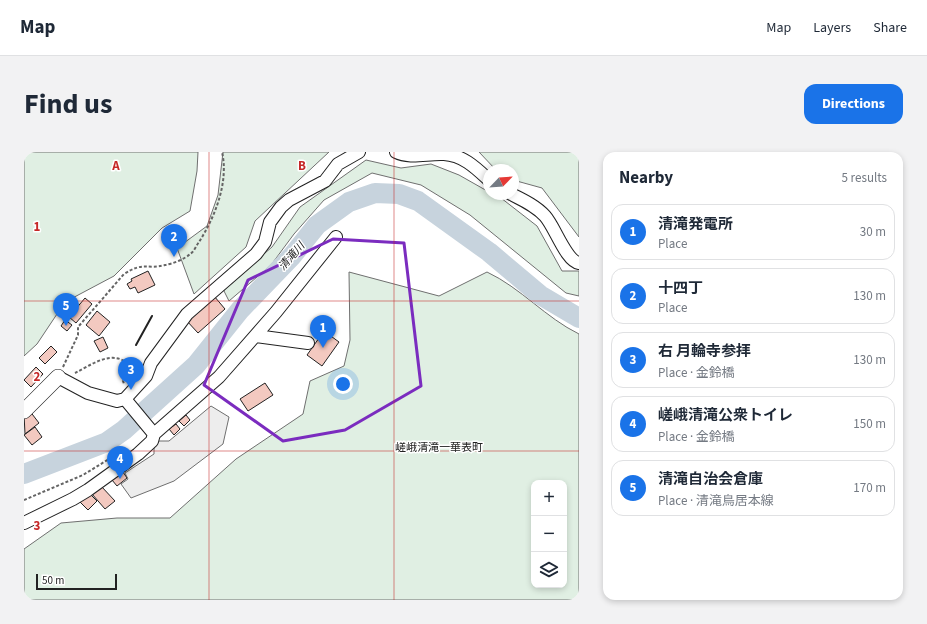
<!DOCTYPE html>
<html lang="en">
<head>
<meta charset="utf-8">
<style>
  body { margin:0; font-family:"Source Sans 3","Noto Sans JP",sans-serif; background:#f2f2f3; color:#1f2937 }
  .controls { position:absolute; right:12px; bottom:12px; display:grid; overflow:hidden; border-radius:8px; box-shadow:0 2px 6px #0003 }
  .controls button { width:36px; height:36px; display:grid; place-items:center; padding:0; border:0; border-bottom:1px solid #e0e1e3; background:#fff; color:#1f2937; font:20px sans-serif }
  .compass { position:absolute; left:459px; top:12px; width:36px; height:36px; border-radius:50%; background:#fff; box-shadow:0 2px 6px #0003; rotate:65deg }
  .scale { position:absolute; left:12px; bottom:10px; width:81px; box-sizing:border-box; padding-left:4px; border:2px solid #222; border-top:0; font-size:11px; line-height:14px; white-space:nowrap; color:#222; -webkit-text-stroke:3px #fff; paint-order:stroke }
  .you { position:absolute; left:319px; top:232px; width:14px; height:14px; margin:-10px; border:3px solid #fff; border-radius:50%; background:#1a73e8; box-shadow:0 0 0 6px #1a73e833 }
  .badge { display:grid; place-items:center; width:26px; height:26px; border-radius:50%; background:#1a73e8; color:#fff; font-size:13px; font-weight:700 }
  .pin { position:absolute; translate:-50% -33px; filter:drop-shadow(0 1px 2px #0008) }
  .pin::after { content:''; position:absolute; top:21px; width:14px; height:12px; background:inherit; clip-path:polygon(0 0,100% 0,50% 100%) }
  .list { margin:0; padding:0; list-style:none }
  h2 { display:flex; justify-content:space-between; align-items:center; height:52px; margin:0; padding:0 16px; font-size:17px }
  h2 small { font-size:13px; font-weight:400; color:#747a83 }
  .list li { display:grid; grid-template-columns:26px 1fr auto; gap:12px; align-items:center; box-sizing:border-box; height:56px; margin:0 8px 8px; padding:0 8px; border:1px solid #e0e1e3; border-radius:12px }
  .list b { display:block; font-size:15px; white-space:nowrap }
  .list p { margin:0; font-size:13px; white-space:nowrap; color:#747a83 }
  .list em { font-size:13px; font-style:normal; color:#747a83 }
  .icon { flex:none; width:22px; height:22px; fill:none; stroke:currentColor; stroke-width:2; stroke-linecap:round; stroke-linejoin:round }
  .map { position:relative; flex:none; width:555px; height:448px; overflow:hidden; border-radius:12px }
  header { display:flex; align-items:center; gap:24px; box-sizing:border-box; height:56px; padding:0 20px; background:#fff; border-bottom:1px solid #e0e1e3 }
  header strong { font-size:19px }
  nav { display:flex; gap:22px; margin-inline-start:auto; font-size:14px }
  .intro { display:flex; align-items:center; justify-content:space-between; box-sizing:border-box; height:96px; padding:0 24px }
  h1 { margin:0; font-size:28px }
  .button { padding:10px 18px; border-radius:12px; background:#1a73e8; color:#fff; font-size:14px; font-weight:700 }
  main { display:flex; gap:24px; padding:0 24px }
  aside { flex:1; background:#fff; border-radius:12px; box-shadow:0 2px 6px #0003 }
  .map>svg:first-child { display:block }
</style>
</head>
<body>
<header>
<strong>Map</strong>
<nav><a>Map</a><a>Layers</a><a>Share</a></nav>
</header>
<div class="intro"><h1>Find us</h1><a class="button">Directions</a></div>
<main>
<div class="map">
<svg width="555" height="448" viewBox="0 0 555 448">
  <rect width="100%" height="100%" fill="#fff"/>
  <path fill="#e0efe3" stroke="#6f6f6f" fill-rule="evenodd" d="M0 0H174L173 19 166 59 138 76 90 124 41 150 13 192 0 204Z
    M199 0H305L231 69 222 95 170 142 153 96 183 74 194 43Z
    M455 0H555V85L518 36 489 28V18H472Z
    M342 8 377 16 407 12 435 23 465 40V42L477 46 513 74 538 119H555V144L542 141 446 63 397 33 348 21 300 48 270 82 247 113 205 149 199 137 248 95 276 55Z
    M325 120 415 144 463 120C497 136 522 166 555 182V448H0V397L37 371 93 366H146L212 307 279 262 286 229 320 214 326 188ZM510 331H540V433H510Z"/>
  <path fill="#ededed" stroke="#6f6f6f" d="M187 254 205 265 199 292 150 329 107 346 97 332 104 327 101 321 130 302V296L135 289H145Z"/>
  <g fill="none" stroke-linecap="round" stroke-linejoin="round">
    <path stroke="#c7d3dd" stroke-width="20" d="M0 322 83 290 100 278 172 213 216 158 268 104 293 73 325 50 351 41 375 42 394 49 465 100 516 143 555 166"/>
  </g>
  <path fill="#f3c9c0" stroke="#222" d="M124 119 131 133 114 141 111 135 106 137 103 132 108 129 107 127Z
    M190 144 201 157 174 181 162 168Z
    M61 146 68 152 52 171 45 165Z
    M73 159 86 170 75 184 62 173Z
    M41 168 48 173 43 179 37 174Z
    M300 179 315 190 298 214 283 203Z
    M79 185 84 196 76 200 70 189Z
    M27 194 33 200 21 212 15 206Z
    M12 215 19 222 7 235 0 228Z
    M241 231 249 243 224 259 216 247Z
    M5 258 15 271 1 282 0 262Z
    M162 263 166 268 160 274 155 269Z
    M152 272 156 277 150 283 145 277Z
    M11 275 18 285 8 293 0 283Z
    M99 320 103 326 93 334 88 328Z
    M77 334 91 349 81 357 68 342Z
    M65 341 73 349 64 358 56 350Z"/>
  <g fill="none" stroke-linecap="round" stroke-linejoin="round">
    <defs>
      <path id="minor" d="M372 0C386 7 404 1 420 2 439 3 452 16 465 28
        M487 42C499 48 512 54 521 64 531 75 542 109 555 111
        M232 184 284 191
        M34 225 64 241 93 249 101 247 122 224 127 211 163 162 232 102 241 90 246 70 257 55 265 48 301 29 314 12 335 0
        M101 247 130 282
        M0 371 49 347 64 338 114 302 128 289 130 282 195 225 252 160 312 85"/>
      <path id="major" d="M0 259 34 225"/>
    </defs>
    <use href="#minor" stroke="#222" stroke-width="14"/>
    <use href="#major" stroke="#222" stroke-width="16"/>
    <path stroke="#646464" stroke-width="2" stroke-dasharray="3 2" stroke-linecap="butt" d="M39 215 54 183V175L100 122C120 109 123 118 141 113 148 112 161 107 166 102 170 100 172 94 175 90 191 65 205 30 198 0
      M51 221C67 213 88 197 104 212L99 229 100 232
      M0 348 59 323 85 307"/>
    <use href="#minor" stroke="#fff" stroke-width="12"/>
    <use href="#major" stroke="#fff" stroke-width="15"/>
    <path stroke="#222" stroke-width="2" d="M112 193 128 164"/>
  </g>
  <path fill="none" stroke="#7b2cbf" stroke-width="3" stroke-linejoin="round" d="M309 87 380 91 397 234 321 278 259 289 180 233 224 128Z"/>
  <path fill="none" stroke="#c62828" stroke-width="1" stroke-opacity="0.55" d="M185 0V448M370 0V448M0 149H555M0 299H555"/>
  <g text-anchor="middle" stroke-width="3" stroke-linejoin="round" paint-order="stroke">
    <g font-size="11" font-style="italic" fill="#222" stroke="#fff">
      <text transform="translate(267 104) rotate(-49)" y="4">清滝川</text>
    </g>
    <g font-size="11" fill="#222" stroke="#fff">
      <text x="415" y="299">嵯峨清滝一華表町</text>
    </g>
  </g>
  <g font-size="13" text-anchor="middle" font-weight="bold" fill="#c62828" stroke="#fff" stroke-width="3" stroke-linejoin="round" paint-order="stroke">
    <text x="92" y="18">A</text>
    <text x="278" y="18">B</text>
    <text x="13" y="79">1</text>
    <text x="13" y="229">2</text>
    <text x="13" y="378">3</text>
  </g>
</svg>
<div class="controls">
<button>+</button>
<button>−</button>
<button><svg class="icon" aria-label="layers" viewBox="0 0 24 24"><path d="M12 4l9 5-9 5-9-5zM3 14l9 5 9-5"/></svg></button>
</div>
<svg class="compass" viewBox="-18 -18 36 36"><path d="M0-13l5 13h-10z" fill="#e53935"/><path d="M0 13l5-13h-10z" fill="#747a83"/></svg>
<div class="scale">50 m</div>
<div class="you"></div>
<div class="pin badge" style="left:299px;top:196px">1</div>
<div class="pin badge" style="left:150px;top:105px">2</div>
<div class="pin badge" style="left:107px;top:238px">3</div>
<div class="pin badge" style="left:96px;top:327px">4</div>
<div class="pin badge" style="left:42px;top:174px">5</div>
</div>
<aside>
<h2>Nearby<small>5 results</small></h2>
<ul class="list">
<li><span class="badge">1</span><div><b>清滝発電所</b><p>Place</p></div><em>30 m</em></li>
<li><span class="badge">2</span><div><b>十四丁</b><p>Place</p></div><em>130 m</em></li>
<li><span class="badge">3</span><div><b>右 月輪寺参拝</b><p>Place · 金鈴橋</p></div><em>130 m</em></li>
<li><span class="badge">4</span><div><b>嵯峨清滝公衆トイレ</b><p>Place · 金鈴橋</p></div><em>150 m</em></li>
<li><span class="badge">5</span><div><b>清滝自治会倉庫</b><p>Place · 清滝鳥居本線</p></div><em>170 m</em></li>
</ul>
</aside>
</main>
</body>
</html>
